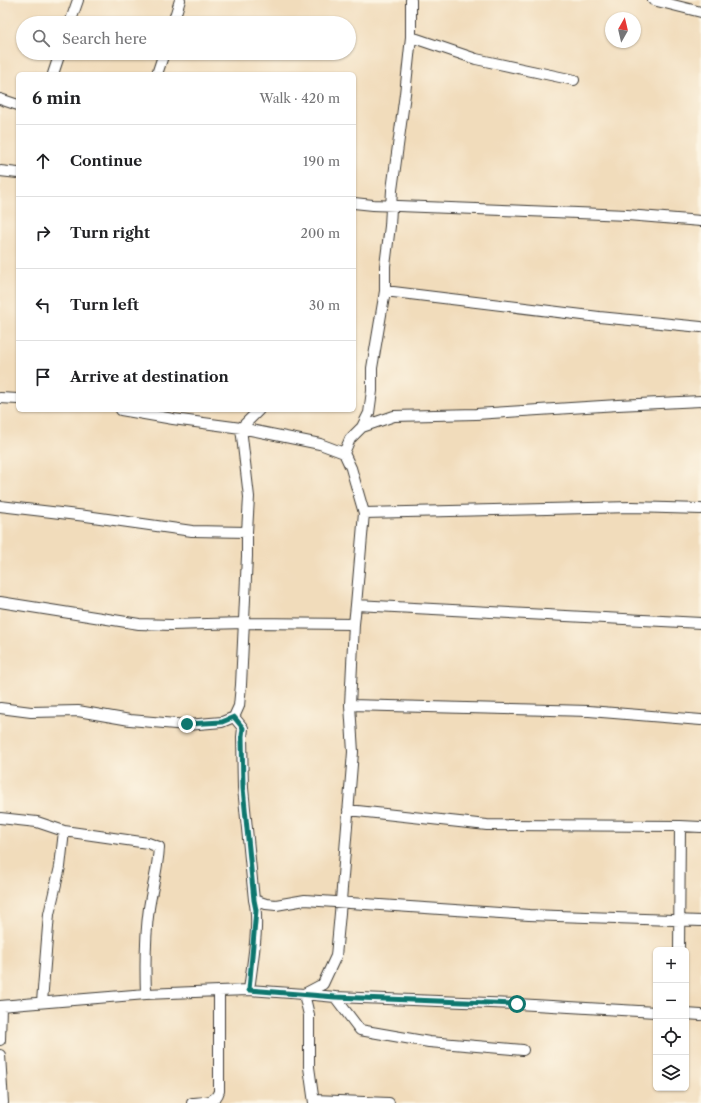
<!DOCTYPE html>
<html lang="en">
<head>
<meta charset="utf-8">
<style>
  body { margin:0; font-family:"Libre Caslon Text",serif; background:#f2f2f2; color:#202124 }
  .controls { position:absolute; right:12px; bottom:12px; display:grid; overflow:hidden; border-radius:6px; box-shadow:0 1px 3px #0004 }
  .controls button { width:36px; height:36px; display:grid; place-items:center; padding:0; border:0; border-bottom:1px solid #e0e0e0; background:#fff; color:#202124; font:20px sans-serif }
  .compass { position:absolute; left:605px; top:12px; width:36px; height:36px; border-radius:50%; background:#fff; box-shadow:0 1px 3px #0004; rotate:8deg }
  .stop { position:absolute; width:12px; height:12px; margin:-9px; border:3px solid #0f766e; border-radius:50%; background:#fff }
  .stop.end { background:#0f766e; border-color:#fff; box-shadow:0 1px 4px #0008 }
  .list { margin:0; padding:0; list-style:none }
  h2 { display:flex; justify-content:space-between; align-items:center; height:52px; margin:0; padding:0 16px; font-size:17px }
  h2 small { font-size:13px; font-weight:400; color:#757577 }
  .list li { display:grid; grid-template-columns:26px 1fr auto; gap:12px; align-items:center; box-sizing:border-box; height:72px; padding:0 16px; border-top:1px solid #e0e0e0 }
  .list b { display:block; font-size:15px; white-space:nowrap }
  .list em { font-size:13px; font-style:normal; color:#757577 }
  .icon { flex:none; width:22px; height:22px; fill:none; stroke:currentColor; stroke-width:2; stroke-linecap:round; stroke-linejoin:round }
  .map { position:relative; flex:none; width:701px; height:1103px; overflow:hidden }
  .search { position:absolute; background:#fff; box-shadow:0 1px 3px #0004; left:16px; top:16px; width:340px; height:44px; display:flex; align-items:center; gap:10px; box-sizing:border-box; padding:0 14px; border-radius:22px; color:#757577; font-size:15px }
  .panel { position:absolute; background:#fff; box-shadow:0 1px 3px #0004; left:16px; top:72px; width:340px; height:340px; border-radius:6px }
  .map>svg:first-child { display:block }
</style>
</head>
<body>
<div class="map">
<svg width="701" height="1103" viewBox="0 0 701 1103">
  <rect width="100%" height="100%" fill="#fcf5e5"/>
  <filter id="ink" filterUnits="userSpaceOnUse"><feTurbulence type="fractalNoise" baseFrequency=".025" numOctaves="2"/><feDisplacementMap in="SourceGraphic" scale="8" xChannelSelector="R" yChannelSelector="G"/><feConvolveMatrix kernelMatrix="1 2 1 2 8 2 1 2 1" color-interpolation-filters="sRGB"/></filter>
  <filter id="wash" filterUnits="userSpaceOnUse"><feTurbulence type="fractalNoise" baseFrequency=".012" numOctaves="4" result="noise"/><feDisplacementMap in="SourceGraphic" scale="16" xChannelSelector="R" yChannelSelector="G"/><feGaussianBlur stdDeviation="0.9" result="paint"/><feColorMatrix in="noise" values="0 0 0 0 0 0 0 0 0 0 0 0 0 0 0 0 0 1.4 0 .05"/><feComposite in="paint" operator="in"/></filter>
  <g filter="url(#wash)">
    <rect width="100%" height="100%" fill="#f1dcbb"/>
  </g>
  <g filter="url(#ink)">
    <g fill="none" stroke-linecap="round" stroke-linejoin="round">
      <defs>
        <path id="minor" d="M653 0 701 12
          M70 23 78 0
          M173 23 180 0
          M411 37 476 59 574 80
          M53 74 60 53
          M157 74 164 53
          M0 99 18 105
          M0 171 18 173
          M354 203 373 205 627 215 701 221
          M385 291 599 317 701 327
          M0 398 18 399
          M121 410 173 419 241 428 320 444 344 453 350 439 362 427 369 413 372 391V368L385 291V266L390 226 392 190 405 94 411 37V0
          M362 427 394 416 476 414 618 405 701 401
          M0 506 86 516 192 531 247 532 249 497 241 428 259 410
          M364 513 632 507 701 509
          M0 602 139 624 171 625 244 623 354 624
          M356 605 701 623
          M350 705 589 711 701 720
          M0 708 31 712 78 711 130 720 187 725 222 722 234 717 239 706 241 685 247 556V532
          M234 717 243 728 242 737 243 788 254 900C260 923 252 965 249 990
          M348 810 487 825 680 826
          M0 818 37 822 64 831 148 843 159 847C158 868 152 888 149 908 145 937 145 966 146 994
          M254 900 266 904 276 905 305 900 529 915 701 921
          M679 950 680 826 701 827
          M335 997 360 1030 429 1042 523 1050
          M42 1002 49 914 60 867 64 831
          M0 1006 146 994 219 991 249 990 304 994 323 984 336 956 340 913 353 752 350 705 354 624 356 605 364 513 351 468 344 453
          M686 1014 701 1015
          M0 1040 1 1006
          M0 1055 3 1103
          M314 1100 389 1103
          M192 1103C204 1102 216 1103 219 1091V991
          M314 1103 309 1067V1015L304 994 335 997 517 1004 656 1012"/>
      </defs>
      <use href="#minor" stroke="#3c3934" stroke-width="12"/>
      <use href="#minor" stroke="#fff" stroke-width="10"/>
    </g>
  </g>
  <g fill="none" stroke-linecap="round" stroke-linejoin="round" filter="url(#ink)">
    <path stroke="#0f766e" stroke-width="5" d="M187 724 222 722 234 717 243 728 242 736 243 788 254 900 256 910 249 990 335 997 517 1004"/>
  </g>
</svg>
<div class="controls">
<button>+</button>
<button>−</button>
<button><svg class="icon" aria-label="locate" viewBox="0 0 24 24"><circle cx="12" cy="12" r="6"/><path d="M12 2v4M12 18v4M2 12h4M18 12h4"/></svg></button>
<button><svg class="icon" aria-label="layers" viewBox="0 0 24 24"><path d="M12 4l9 5-9 5-9-5zM3 14l9 5 9-5"/></svg></button>
</div>
<svg class="compass" viewBox="-18 -18 36 36"><path d="M0-13l5 13h-10z" fill="#e53935"/><path d="M0 13l5-13h-10z" fill="#757577"/></svg>
<div class="stop" style="left:517px;top:1004px"></div>
<div class="stop end" style="left:187px;top:724px"></div>
<div class="search"><svg class="icon" aria-label="search" viewBox="0 0 24 24"><circle cx="10" cy="10" r="6"/><path d="M15 15l6 6"/></svg>Search here</div>
<section class="panel">
<h2>6 min<small>Walk · 420 m</small></h2>
<ul class="list">
<li><svg class="icon" aria-label="ahead" viewBox="0 0 24 24"><path d="M12 20V5M6 11l6-6 6 6"/></svg><div><b>Continue</b></div><em>190 m</em></li>
<li><svg class="icon" aria-label="right" viewBox="0 0 24 24"><path d="M7 20v-9h11M14 6l5 5-5 5"/></svg><div><b>Turn right</b></div><em>200 m</em></li>
<li><svg class="icon" aria-label="left" viewBox="0 0 24 24"><path d="M17 20v-9H6M10 6l-5 5 5 5"/></svg><div><b>Turn left</b></div><em>30 m</em></li>
<li><svg class="icon" aria-label="arrive" viewBox="0 0 24 24"><path d="M6 21V4h12l-3 4 3 4H6"/></svg><div><b>Arrive at destination</b></div></li>
</ul>
</section>
</div>
</body>
</html>
